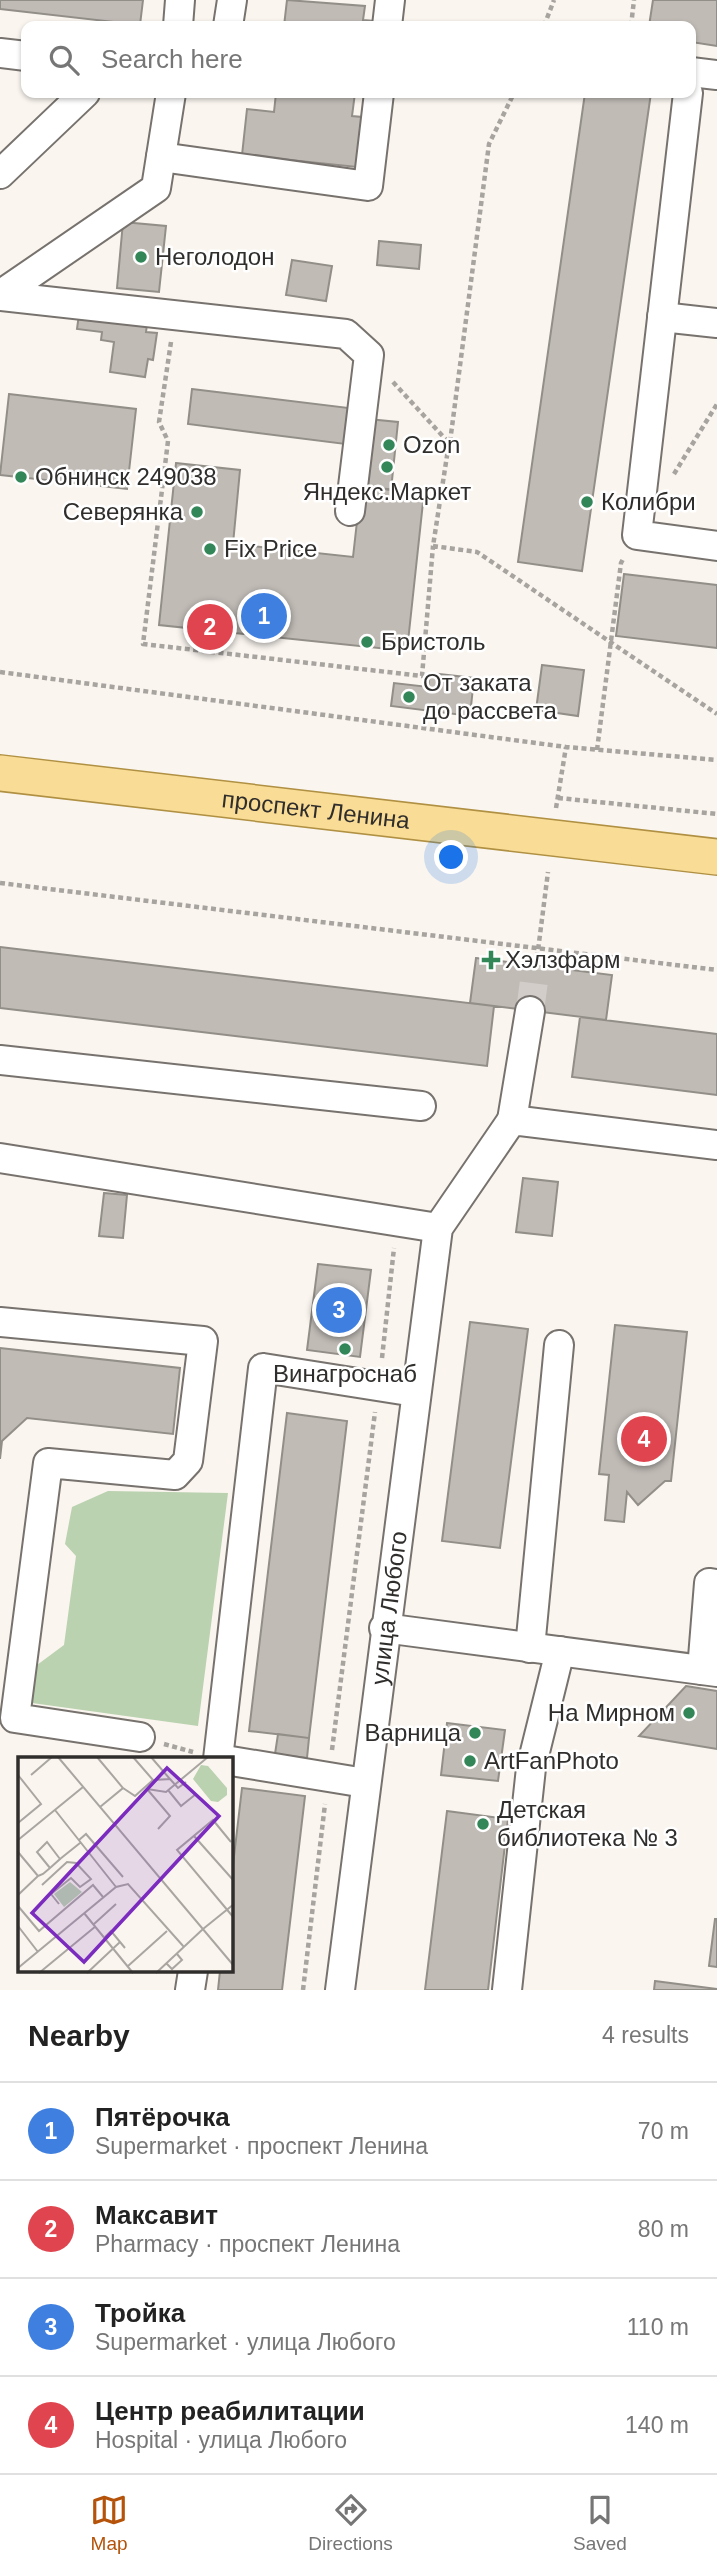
<!DOCTYPE html>
<html lang="en">
<head>
<meta charset="utf-8">
<style>
  body { margin:0; font-family:Helvetica,sans-serif; background:#f2f2f2; color:#222 }
  .you { position:absolute; left:452px; top:858px; width:24px; height:24px; margin:-18px; border:5px solid #fff; border-radius:50%; background:#1a73e8; box-shadow:0 0 0 10px #1a73e833 }
  .badge { display:grid; place-items:center; width:46px; height:46px; border-radius:50%; background:#b45309; color:#fff; font-size:23px; font-weight:700 }
  .pin { position:absolute; translate:-50% -50%; border:4px solid #fff; box-shadow:0 2px 7px #0006 }
  .list { margin:0; padding:0; list-style:none }
  h2 { display:flex; justify-content:space-between; align-items:center; height:91px; margin:0; padding:0 28px; font-size:30px }
  h2 small { font-size:23px; font-weight:400; color:#767676 }
  .list li { display:grid; grid-template-columns:46px 1fr auto; gap:21px; align-items:center; box-sizing:border-box; height:98px; padding:0 28px; border-top:2px solid #e0e0e0 }
  .list b { display:block; font-size:26px; white-space:nowrap }
  .list p { margin:0; font-size:23px; white-space:nowrap; color:#767676 }
  .list em { font-size:23px; font-style:normal; color:#767676 }
  .icon { flex:none; width:38px; height:38px; fill:none; stroke:currentColor; stroke-width:2; stroke-linecap:round; stroke-linejoin:round }
  .map { position:relative; flex:none; width:717px; height:1990px; overflow:hidden }
  .search { position:absolute; background:#fff; box-shadow:0 2px 5px #0004; left:21px; right:21px; top:21px; height:77px; display:flex; align-items:center; gap:18px; box-sizing:border-box; padding:0 24px; border-radius:14px; color:#767676; font-size:26px }
  .sheet { height:483px; background:#fff }
  nav { display:flex; justify-content:space-around; align-items:center; box-sizing:border-box; height:98px; border-top:2px solid #e0e0e0; background:#fff; font-size:19px; color:#767676 }
  nav a { display:grid; justify-items:center; gap:4px }
  nav .on { color:#b45309 }
  .map>svg:first-child { display:block }
</style>
</head>
<body>
<div class="map">
<svg width="717" height="1990" viewBox="0 0 717 1990">
  <rect width="100%" height="100%" fill="#faf5ef"/>
  <path fill="#bad2af" d="M108 1491 228 1493 198 1726 32 1703 37 1665 64 1645 76 1556 65 1544 72 1507Z"/>
  <path fill="#c0bbb5" stroke="#928e88" stroke-width="2" d="M0 0H143L140 25 0 9Z
    M287 0 365 6 363 20 374 21 373 26H284Z
    M653 0H717V46L691 42V26H649Z
    M276 93H355L352 116 362 117 357 167 242 155 247 109 274 112Z
    M585 93H651L582 571 518 562Z
    M123 222 166 226 159 292 117 288Z
    M379 241 421 245 419 269 377 265Z
    M292 260 332 266 326 301 286 295Z
    M80 307 148 317 146 332 157 333 153 360 148 359 145 377 110 372 114 342 101 340 102 332 77 329Z
    M192 389 349 408 345 444 188 424Z
    M9 394 136 409 127 489 0 475Z
    M368 419 398 422 391 490 361 486Z
    M176 463 240 470 233 544 353 557 361 486 424 493 407 651 159 625Z
    M624 574 717 585V648L616 636Z
    M542 665 584 670 578 716 536 710Z
    M430 673 474 678 470 716 391 706 394 683 428 687Z
    M0 947 494 1006 487 1066 0 1008Z
    M476 958 612 975 606 1020 470 1003Z
    M580 1017 717 1034V1095L572 1077Z
    M523 1178 558 1182 552 1236 516 1232Z
    M104 1193 127 1195 123 1238 99 1236Z
    M318 1264 371 1270 360 1357 307 1350Z
    M470 1322 528 1329 500 1548 442 1541Z
    M615 1325 687 1332 671 1481H665L638 1505 627 1492 624 1522 605 1520 609 1475 599 1474Z
    M0 1348 180 1368 173 1434 27 1418 2 1441 0 1459Z
    M287 1413 347 1421 309 1738 249 1731Z
    M686 1686 717 1691V1749L639 1736Z
    M447 1723 505 1730 498 1781 441 1775Z
    M278 1734 309 1738 307 1758 275 1754Z
    M242 1788 305 1796 282 1990H218L220 1971H231V1882Z
    M447 1811 508 1819 488 1990H425Z
    M715 1919H717V1967L709 1966Z
    M655 1981 717 1989V1990H654Z"/>
  <g fill="none" stroke-linecap="round" stroke-linejoin="round">
    <path stroke="#d2cdc8" stroke-width="28" stroke-dasharray="28 14" stroke-linecap="butt" d="M530 1011 536 966"/>
    <defs>
      <g id="minor">
        <path d="M178 26 180 0"/>
        <path d="M228 26 232 0"/>
        <path d="M387 26 390 0"/>
        <path d="M0 53 26 56"/>
        <path d="M691 72 717 75"/>
        <path d="M688 93 637 535 717 546"/>
        <path d="M161 157 368 186 379 93"/>
        <path d="M0 174 85 93"/>
        <path d="M0 295 156 188 171 93"/>
        <path d="M0 296 346 334 369 355 350 511"/>
        <path d="M662 317 717 323"/>
        <path d="M0 1060 421 1106"/>
        <path d="M512 1120 530 1011"/>
        <path d="M0 1158 438 1228"/>
        <path d="M0 1322 203 1341 188 1461 175 1475 48 1463 15 1718 140 1737"/>
        <path d="M384 1628 717 1672"/>
        <path d="M530 1648 559 1345"/>
        <path d="M702 1670 709 1583 717 1584"/>
        <path d="M218 1759 263 1368 415 1392"/>
        <path d="M231 1761 365 1783"/>
        <path d="M190 1990 193 1971"/>
        <path id="s1" d="M340 1990 438 1228 512 1120 717 1145"/>
        <path d="M507 1990 531 1768 560 1651"/>
      </g>
      <g id="major">
        <path id="s2" d="M0 773 717 857"/>
      </g>
    </defs>
    <use href="#minor" stroke="#77726d" stroke-width="32"/>
    <use href="#major" stroke="#b09042" stroke-width="38"/>
    <path stroke="#a7a39f" stroke-width="4.5" stroke-dasharray="5 3.5" stroke-linecap="butt" d="M544 26 554 0
      M631 26 634 0
      M171 342 159 422 168 441 143 644 422 676 433 546
      M393 382 449 443 433 546 477 552 717 714
      M450 442 489 144 514 93
      M674 474 717 404
      M0 672 566 747 717 760
      M597 750 621 563 624 557
      M558 798 717 814
      M556 808 566 747
      M0 883 717 970
      M536 966 548 872
      M382 1358 394 1248
      M164 1744 193 1752
      M332 1750 375 1412
      M303 1990 325 1804"/>
    <use href="#minor" stroke="#fff" stroke-width="28"/>
    <use href="#major" stroke="#f9dc95" stroke-width="35"/>
  </g>
  <g fill="#338658" stroke="#fff" stroke-width="2.5">
    <circle cx="141" cy="257" r="7"/>
    <circle cx="389" cy="445" r="7"/>
    <circle cx="387" cy="467" r="7"/>
    <circle cx="21" cy="477" r="7"/>
    <circle cx="587" cy="502" r="7"/>
    <circle cx="197" cy="512" r="7"/>
    <circle cx="210" cy="549" r="7"/>
    <circle cx="367" cy="642" r="7"/>
    <circle cx="409" cy="697" r="7"/>
    <path d="M487.5 949.5h7v7h7v7h-7v7h-7v-7h-7v-7h7z"/>
    <circle cx="345" cy="1349" r="7"/>
    <circle cx="689" cy="1713" r="7"/>
    <circle cx="475" cy="1733" r="7"/>
    <circle cx="470" cy="1761" r="7"/>
    <circle cx="483" cy="1824" r="7"/>
  </g>
  <g text-anchor="middle" stroke-width="5" stroke-linejoin="round" paint-order="stroke">
    <g font-size="24" fill="#302e2c" stroke="#fff" text-anchor="start">
      <text x="155" y="265">Неголодон</text>
      <text x="403" y="453">Ozon</text>
      <text x="35" y="485">Обнинск 249038</text>
      <text x="387" y="500" text-anchor="middle">Яндекс.Маркет</text>
      <text x="601" y="510">Колибри</text>
      <text x="183" y="520" text-anchor="end">Северянка</text>
      <text x="224" y="557">Fix Price</text>
      <text x="381" y="650">Бристоль</text>
      <text x="423" y="691">От заката<tspan x="423" dy="28">до рассвета</tspan></text>
      <text x="505" y="968">Хэлзфарм</text>
      <text x="345" y="1382" text-anchor="middle">Винагроснаб</text>
      <text x="675" y="1721" text-anchor="end">На Мирном</text>
      <text x="461" y="1741" text-anchor="end">Варница</text>
      <text x="484" y="1769">ArtFanPhoto</text>
      <text x="497" y="1818">Детская<tspan x="497" dy="28">библиотека № 3</tspan></text>
    </g>
    <g font-size="24" fill="#302e2c" stroke="#fff">
      <text dy="8" stroke="none"><textPath href="#s2" startOffset="318">проспект Ленина</textPath></text>
      <text dy="8" stroke="none"><textPath href="#s1" startOffset="385">улица Любого</textPath></text>
    </g>
  </g>
  <g transform="translate(18 1757)">
    <rect width="215" height="215" fill="#faf5ef"/>
    <path d="M183 8 190 9 209 31V38L200 45 193 44 175 22ZM52 125 64 135 46 150 36 137Z" fill="#bad2af"/>
    <path fill="none" stroke="#a9a5a1" stroke-width="2" d="M40 0 216 209M79 0 105 31 82 50M133 0 152 22 135 23M0 18 23 47 0 66M13 18 34 0M152 22 160 31 168 25M105 31 117 39 135 23 115 0M129 32 148 35 190 0M129 32 152 59 140 72M150 33 163 49 178 37M37 53 98 130M176 79 216 124M0 83 65 30M61 83 68 77 105 120M213 85 195 63 159 93 216 161M0 95 20 119 25 117 32 111 42 102 29 85 19 95 32 111M42 102 62 86M24 128 49 105 58 106 73 122 62 130 53 121 33 137 41 147M0 138 20 119M0 149 21 174 75 128 85 140M66 156 115 216M76 167 98 147M0 169 20 195M185 172 216 147M87 180 93 174 107 191M148 206 154 212 164 203 159 197M110 209 149 174M0 211 98 130 110 127 166 190M21 216 78 169M69 216 102 185M138 216 185 172"/>
    <path fill="#7b2cbf" fill-opacity="0.15" stroke="#7b2cbf" stroke-width="3.5" d="M149 11 201 59 66 205 14 156Z"/>
    <rect width="215" height="215" fill="none" stroke="#302e2c" stroke-width="3.5"/>
  </g>
</svg>
<div class="you"></div>
<div class="pin badge" style="left:264px;top:616px;background:#3f7fe0">1</div>
<div class="pin badge" style="left:210px;top:627px;background:#e0444e">2</div>
<div class="pin badge" style="left:339px;top:1310px;background:#3f7fe0">3</div>
<div class="pin badge" style="left:644px;top:1439px;background:#e0444e">4</div>
<div class="search"><svg class="icon" aria-label="search" viewBox="0 0 24 24"><circle cx="10" cy="10" r="6"/><path d="M15 15l6 6"/></svg>Search here</div>
</div>
<section class="sheet">
<h2>Nearby<small>4 results</small></h2>
<ul class="list">
<li><span class="badge" style="background:#3f7fe0">1</span><div><b>Пятёрочка</b><p>Supermarket · проспект Ленина</p></div><em>70 m</em></li>
<li><span class="badge" style="background:#e0444e">2</span><div><b>Максавит</b><p>Pharmacy · проспект Ленина</p></div><em>80 m</em></li>
<li><span class="badge" style="background:#3f7fe0">3</span><div><b>Тройка</b><p>Supermarket · улица Любого</p></div><em>110 m</em></li>
<li><span class="badge" style="background:#e0444e">4</span><div><b>Центр реабилитации</b><p>Hospital · улица Любого</p></div><em>140 m</em></li>
</ul>
</section>
<nav>
<a class="on"><svg class="icon" aria-label="map" viewBox="0 0 24 24"><path d="M3 6l6-2 6 2 6-2v14l-6 2-6-2-6 2zM9 4v14M15 6v14"/></svg>Map</a>
<a><svg class="icon" aria-label="directions" viewBox="0 0 24 24"><path d="M12 3l9 9-9 9-9-9zM9 14v-3h6M13 9l2 2-2 2"/></svg>Directions</a>
<a><svg class="icon" aria-label="saved" viewBox="0 0 24 24"><path d="M7 4h10v16l-5-4-5 4z"/></svg>Saved</a>
</nav>
</body>
</html>
